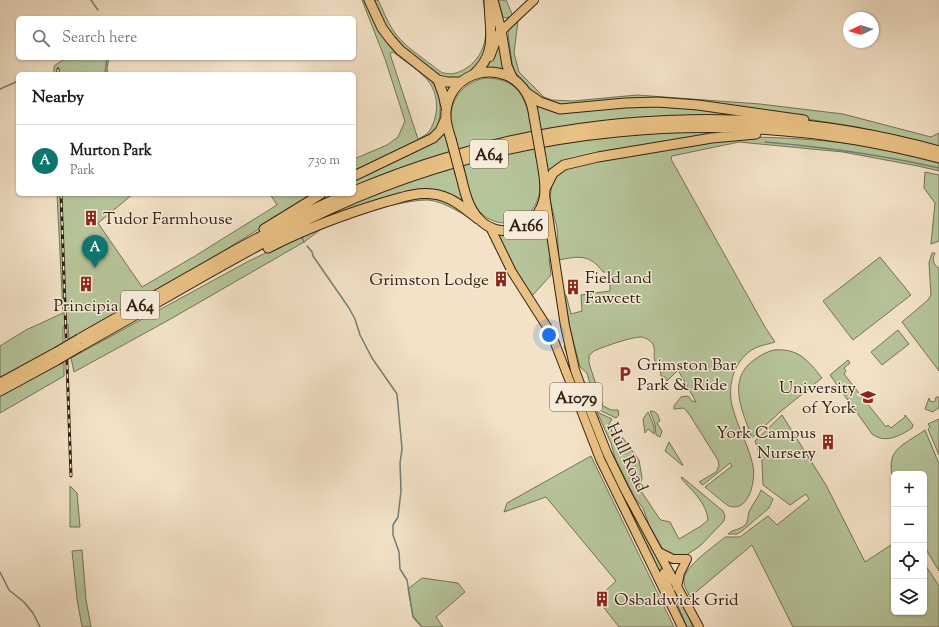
<!DOCTYPE html>
<html lang="en">
<head>
<meta charset="utf-8">
<style>
  body { margin:0; font-family:"Sorts Mill Goudy",serif; background:#f2f2f2; color:#222 }
  .controls { position:absolute; right:12px; bottom:12px; display:grid; overflow:hidden; border-radius:6px; box-shadow:0 1px 3px #0004 }
  .controls button { width:36px; height:36px; display:grid; place-items:center; padding:0; border:0; border-bottom:1px solid #e0e0e0; background:#fff; color:#222; font:20px sans-serif }
  .compass { position:absolute; left:843px; top:12px; width:36px; height:36px; border-radius:50%; background:#fff; box-shadow:0 1px 3px #0004; rotate:266deg }
  .you { position:absolute; left:549px; top:335px; width:14px; height:14px; margin:-10px; border:3px solid #fff; border-radius:50%; background:#1a73e8; box-shadow:0 0 0 6px #1a73e833 }
  .badge { display:grid; place-items:center; width:26px; height:26px; border-radius:50%; background:#0f766e; color:#fff; font-size:13px; font-weight:700 }
  .pin { position:absolute; translate:-50% -33px; filter:drop-shadow(0 1px 2px #0008) }
  .pin::after { content:''; position:absolute; top:21px; width:14px; height:12px; background:inherit; clip-path:polygon(0 0,100% 0,50% 100%) }
  .list { margin:0; padding:0; list-style:none }
  h2 { display:flex; justify-content:space-between; align-items:center; height:52px; margin:0; padding:0 16px; font-size:17px }
  h2 small { font-size:13px; font-weight:400; color:#767676 }
  .list li { display:grid; grid-template-columns:26px 1fr auto; gap:12px; align-items:center; box-sizing:border-box; height:72px; padding:0 16px; border-top:1px solid #e0e0e0 }
  .list b { display:block; font-size:15px; white-space:nowrap }
  .list p { margin:0; font-size:13px; white-space:nowrap; color:#767676 }
  .list em { font-size:13px; font-style:normal; color:#767676 }
  .icon { flex:none; width:22px; height:22px; fill:none; stroke:currentColor; stroke-width:2; stroke-linecap:round; stroke-linejoin:round }
  .map { position:relative; flex:none; width:939px; height:627px; overflow:hidden }
  .search { position:absolute; background:#fff; box-shadow:0 1px 3px #0004; left:16px; top:16px; width:340px; height:44px; display:flex; align-items:center; gap:10px; box-sizing:border-box; padding:0 14px; border-radius:6px; color:#767676; font-size:15px }
  .panel { position:absolute; background:#fff; box-shadow:0 1px 3px #0004; left:16px; top:72px; width:340px; height:124px; border-radius:6px }
  .map>svg:first-child { display:block }
</style>
</head>
<body>
<div class="map">
<svg width="939" height="627" viewBox="0 0 939 627">
  <rect width="100%" height="100%" fill="#f3e2c7"/>
  <filter id="stains"><feTurbulence type="fractalNoise" baseFrequency=".005" numOctaves="4"/><feColorMatrix values="0 0 0 0 .2 0 0 0 0 .09 0 0 0 0 .02 0 0 0 .5 -.17"/></filter>
  <radialGradient id="worn" r=".72"><stop offset=".6" stop-color="#630" stop-opacity="0"/><stop offset="1" stop-color="#630" stop-opacity=".3"/></radialGradient>
  <path fill="#b6c499" stroke="#747255" fill-rule="evenodd" d="M362 0H367L378 26 433 83C442 101 443 115 434 134L354 174V159L387 145 398 137 405 121 385 59ZM393 52C403 60 425 74 431 85 439 99 438 116 430 130 428 134 422 137 418 139L390 54Z
    M371 0H378C383 10 387 21 393 30 402 44 416 53 429 63 434 66 439 72 444 73 452 75 458 73 465 69 490 54 488 25 483 0H487L489 47 475 71 458 79 445 78 437 74 416 59 391 36Z
    M498 0H506L513 16 506 18 503 17Z
    M518 21 514 53 519 72 544 97 552 100 572 101 637 95 760 104 843 114 931 137 939 133V147L858 127 709 104 559 105 539 99 514 71 512 63 508 34 509 29Z
    M498 38 505 72 486 69 493 55Z
    M66 58H109L107 68 108 74H54V66Z
    M485 78C522 78 527 102 532 133L459 151C456 143 452 135 451 127 448 102 461 83 485 78Z
    M535 103 549 109 677 105 754 117 541 132Z
    M752 131 562 162C555 165 550 168 547 176L543 145 653 132Z
    M444 132 450 154 354 188V179Z
    M754 137C802 138 850 142 897 151 911 154 925 159 939 163V171L918 166 843 152 739 142 672 156 671 159 765 327 775 342C769 344 762 345 755 348 734 359 726 387 733 409 738 428 749 446 753 466 756 480 749 513 729 506 725 504 710 491 705 487L732 466 730 463 703 485 699 482 716 472 719 466 718 460 689 414 684 408 674 409V406L681 397 688 396 692 401 696 402 678 370 667 381 665 377 661 376 660 368C649 358 658 351 652 343 650 340 644 337 641 337 631 337 606 346 596 350 593 351 591 354 589 356V363L603 406 611 410H618L619 415 616 418 597 409 587 373 580 367 570 328 564 295H566L571 314 582 311 581 295 610 291V272H603C590 254 579 256 559 260L557 228 551 204 550 197 552 184 556 174 566 168 587 164 596 159 693 143Z
    M534 146C537 162 543 179 539 195 532 224 498 233 478 210 468 197 468 179 463 164Z
    M454 166 465 203 427 190 298 228 357 201Z
    M925 172 939 175V241L931 244 935 203 924 188Z
    M57 194H133L98 223 142 287 195 256 277 205 270 194H315L180 278 69 340 68 324 63 327V343L0 378V346L26 330 63 313Z
    M418 196 441 198 462 209 479 224C466 216 444 201 428 200 412 200 395 205 379 208Z
    M545 210 551 257 549 258 551 275 531 297 513 267 497 231 503 232Z
    M324 227 304 242 167 321 74 372 71 358 247 262 307 233Z
    M932 253H935C932 259 933 265 939 268V371L902 322 928 300 931 295 929 263Z
    M880 257 911 295 853 340 823 301Z
    M898 330 909 344 882 365 871 352Z
    M566 343 573 370 663 569 658 570 607 467 571 377 573 374 564 346Z
    M774 350C798 348 808 360 822 378L780 412 752 438C743 412 726 380 754 360 761 355 766 352 774 350Z
    M848 360 850 363 844 368 846 371 844 374 886 427 888 425 891 428 905 417V415L913 425 912 428C900 436 885 444 872 434L830 375Z
    M64 362V376L0 413V396Z
    M936 397H939V408L935 410 933 412 925 409 929 398 930 401 933 402 935 401Z
    M650 411C658 411 658 416 660 421L657 423 662 431 660 437 656 435 655 424Z
    M597 412 612 419 609 424 614 437 623 438 639 460 642 478 639 488 659 518 661 520 670 522 679 539 701 526 708 520C707 503 691 490 681 478L682 477 723 511 725 516 724 521 700 546 685 556 678 558 664 551 649 525 643 508 635 498 615 458 611 443Z
    M648 412 654 426V434L648 429 645 433 643 419Z
    M782 415 826 485 865 562 894 543V612H924V563L939 586V627H793L752 545 690 597C688 592 684 587 684 582 682 567 714 547 725 537H740L768 516 777 525 809 499 806 494 790 505 763 485 762 461 755 441Z
    M939 419V455L928 429 930 427 928 424Z
    M925 430 939 464V571L924 546V474H894V483C884 449 901 447 925 430Z
    M669 442 683 465H682L665 451Z
    M591 456 674 627H619L597 599 616 581 546 497 504 512 507 503Z
    M70 486 77 493 80 527H70Z
    M761 490 773 499 769 508 742 531 737 534H728C733 529 740 530 745 525 749 521 747 515 750 510 753 503 759 497 761 490Z
    M82 550 86 600 91 627H82L77 599 72 551Z
    M422 578 458 583 465 592 436 617 443 627H422L413 616 408 589Z
    M675 586 693 627H687L673 594Z"/>
  <g fill="none" stroke-linecap="round" stroke-linejoin="round">
    <path stroke="#737e79" stroke-width="1.5" d="M91 0 98 10
      M105 74 107 58
      M0 89 18 81
      M765 142C824 147 882 155 939 168
      M303 237 302 238 304 242
      M307 246 312 252 313 256 349 308 355 319 360 335 372 358 397 394 402 449 400 463 401 491 398 517 393 525V535L399 552 400 569 407 580 413 617 422 627
      M0 572 9 590 24 602 33 613 40 627"/>
    <defs>
      <path id="major" d="M490 57 499 33 534 0
        M545 195 565 326 575 370 585 397 607 453 625 490 699 627
        M490 227 512 272 551 333 600 459 682 627
        M659 552 673 559H687
        M664 573V578L672 596
        M677 587 680 573 687 559"/>
      <path id="highway" d="M369 0 382 28 391 40 400 50 438 80 447 82H461
        M493 0 501 30 507 66 512 77
        M473 75C499 52 489 30 489 0
        M438 80 443 94 446 107
        M527 93 540 102 560 109 625 103 657 102 698 105 804 120
        M451 139C448 130 445 121 446 112 449 69 506 57 527 94 531 101 533 109 534 117
        M460 173C464 188 467 206 478 218 499 242 537 230 544 199 547 186 543 170 541 157
        M354 176 433 138 440 131 446 118
        M545 189 553 173 564 165 598 157 712 138 756 134
        M354 191C383 179 412 168 442 159 601 110 778 106 939 151
        M264 229 321 194
        M268 248C305 229 345 214 385 202 400 198 416 192 433 194 451 196 464 208 478 219
        M79 339 239 248 303 214 346 194
        M79 347C155 305 229 259 307 220 501 124 730 102 939 158
        M0 383 57 352
        M0 391 57 360"/>
    </defs>
    <use href="#major" stroke="#322111" stroke-width="10"/>
    <use href="#highway" stroke="#322111" stroke-width="11"/>
    <use href="#major" stroke="#eac184" stroke-width="8"/>
    <use href="#highway" stroke="#eac184" stroke-width="9"/>
    <defs>
      <path id="rail" d="M58 69V74
        M61 194 71 476"/>
    </defs>
    <use href="#rail" stroke="#322111" stroke-width="3"/>
    <use href="#rail" stroke="#f7ecdb" stroke-width="1.5" stroke-dasharray="4.5" stroke-linecap="butt"/>
    <defs>
      <path id="highway-bridge" d="M534 117 541 157
        M451 139 460 173
        M57 352 79 339
        M57 360 79 347"/>
    </defs>
    <use href="#highway-bridge" stroke="#322111" stroke-width="11" stroke-linecap="butt"/>
    <use href="#highway-bridge" stroke="#eac184" stroke-width="9"/>
  </g>
  <defs>
    <symbol id="building-bare" viewBox="-9 -9 18 18"><path d="M-4-6H4V6H1V3H-1V6H-4ZM-2.5-4.3h1.7v1.8h-1.7ZM.8-4.3h1.7v1.8H.8ZM-2.5-1h1.7V.8h-1.7ZM.8-1h1.7V.8H.8Z" fill="#8f2418" stroke="#f7ecdb" stroke-width="2.5" paint-order="stroke"/></symbol>
    <symbol id="parking-bare" viewBox="-9 -9 18 18"><path d="M-3.5-5.5H1a3.5 3.5 0 0 1 0 7H-1V5.5H-3.5ZM-1-3.4V-.6H.8a1.4 1.4 0 0 0 0-2.8Z" fill="#8f2418" stroke="#f7ecdb" stroke-width="2.5" paint-order="stroke"/></symbol>
    <symbol id="university-bare" viewBox="-9 -9 18 18"><path d="M0-5L7-2L0 1L-7-2ZM-4 1L0 2.5L4 1V4Q0 6-4 4Z" fill="#8f2418" stroke="#f7ecdb" stroke-width="2.5" paint-order="stroke"/></symbol>
  </defs>
  <g fill-rule="evenodd">
    <use href="#building-bare" x="80" y="207" width="22" height="22"/>
    <use href="#building-bare" x="490" y="268" width="22" height="22"/>
    <use href="#building-bare" x="75" y="273" width="22" height="22"/>
    <use href="#building-bare" x="562" y="276" width="22" height="22"/>
    <use href="#parking-bare" x="614" y="363" width="22" height="22"/>
    <use href="#university-bare" x="857" y="386" width="22" height="22"/>
    <use href="#building-bare" x="817" y="431" width="22" height="22"/>
    <use href="#building-bare" x="591" y="588" width="22" height="22"/>
  </g>
  <g text-anchor="middle" stroke-width="3" stroke-linejoin="round" paint-order="stroke">
    <g fill="#f7ecdb" stroke="#6d5e4e" stroke-width="1">
      <rect x="470" y="140" width="38" height="28" rx="3"/>
      <rect x="504" y="211" width="44" height="28" rx="3"/>
      <rect x="121" y="291" width="38" height="28" rx="3"/>
      <rect x="550" y="383" width="52" height="28" rx="3"/>
    </g>
    <g font-size="16" font-weight="bold" fill="#322111">
      <text x="489" y="160">A64</text>
      <text x="526" y="231">A166</text>
      <text x="140" y="311">A64</text>
      <text x="576" y="403">A1079</text>
    </g>
    <g font-size="17" fill="#322111" stroke="#f7ecdb" text-anchor="start">
      <text x="103" y="224">Tudor Farmhouse</text>
      <text x="585" y="283">Field and<tspan x="585" dy="20">Fawcett</tspan></text>
      <text x="489" y="285" text-anchor="end">Grimston Lodge</text>
      <text x="86" y="311" text-anchor="middle">Principia</text>
      <text x="637" y="370">Grimston Bar<tspan x="637" dy="20">Park &amp; Ride</tspan></text>
      <text x="856" y="393" text-anchor="end">University<tspan x="856" dy="20">of York</tspan></text>
      <text x="816" y="438" text-anchor="end">York Campus<tspan x="816" dy="20">Nursery</tspan></text>
      <text x="614" y="605">Osbaldwick Grid</text>
    </g>
    <g font-size="17" fill="#322111" stroke="#f7ecdb">
      <text transform="translate(628 457) rotate(65)" y="6">Hull Road</text>
    </g>
  </g>
  <rect width="100%" height="100%" filter="url(#stains)"/>
  <rect width="100%" height="100%" fill="url(#worn)"/>
</svg>
<div class="controls">
<button>+</button>
<button>−</button>
<button><svg class="icon" aria-label="locate" viewBox="0 0 24 24"><circle cx="12" cy="12" r="6"/><path d="M12 2v4M12 18v4M2 12h4M18 12h4"/></svg></button>
<button><svg class="icon" aria-label="layers" viewBox="0 0 24 24"><path d="M12 4l9 5-9 5-9-5zM3 14l9 5 9-5"/></svg></button>
</div>
<svg class="compass" viewBox="-18 -18 36 36"><path d="M0-13l5 13h-10z" fill="#e53935"/><path d="M0 13l5-13h-10z" fill="#767676"/></svg>
<div class="you"></div>
<div class="pin badge" style="left:95px;top:268px">A</div>
<div class="search"><svg class="icon" aria-label="search" viewBox="0 0 24 24"><circle cx="10" cy="10" r="6"/><path d="M15 15l6 6"/></svg>Search here</div>
<section class="panel">
<h2>Nearby<small></small></h2>
<ul class="list">
<li><span class="badge">A</span><div><b>Murton Park</b><p>Park</p></div><em>730 m</em></li>
</ul>
</section>
</div>
</body>
</html>
